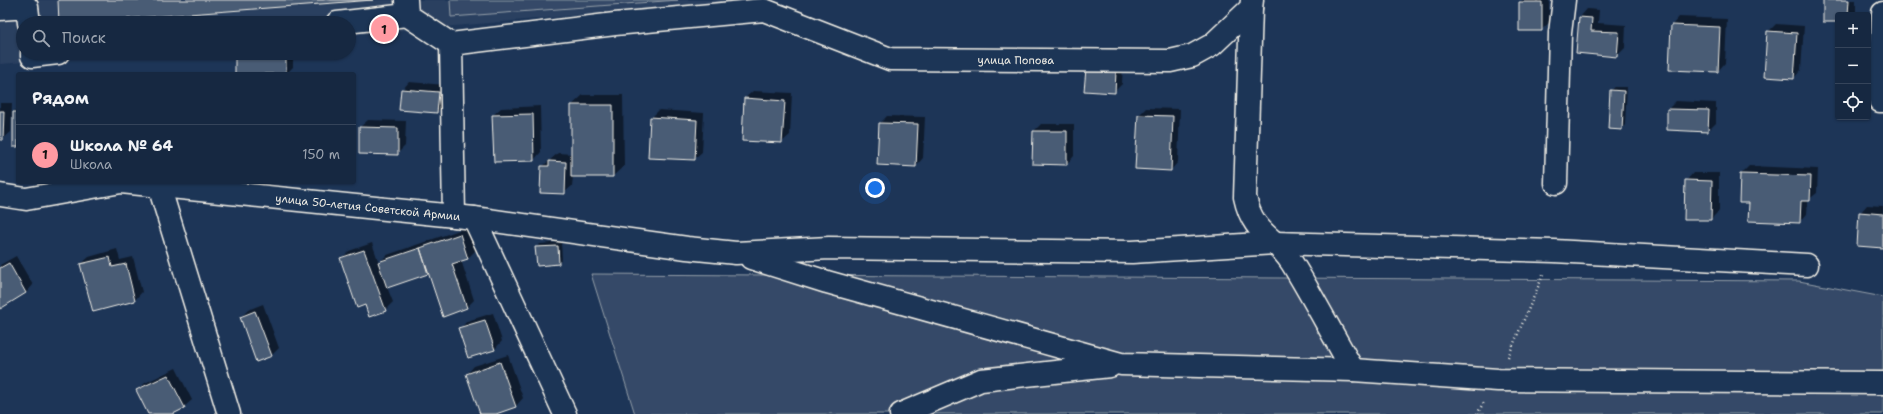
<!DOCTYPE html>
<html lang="ru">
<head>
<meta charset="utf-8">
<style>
  body { margin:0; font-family:"Shantell Sans",sans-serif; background:#23344c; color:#f1f3f6 }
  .controls { position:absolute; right:12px; top:12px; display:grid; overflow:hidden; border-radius:4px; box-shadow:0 1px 3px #0004 }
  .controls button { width:36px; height:36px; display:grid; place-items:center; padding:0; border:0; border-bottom:1px solid #35445a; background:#162841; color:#f1f3f6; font:20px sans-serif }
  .you { position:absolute; left:875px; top:188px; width:14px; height:14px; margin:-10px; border:3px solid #fff; border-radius:50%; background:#1a73e8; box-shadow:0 0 0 6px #1a73e833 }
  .badge { display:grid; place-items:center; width:26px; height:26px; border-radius:50%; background:#ff9aa2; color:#111; font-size:13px; font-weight:700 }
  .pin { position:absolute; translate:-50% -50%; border:2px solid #fff; box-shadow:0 1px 4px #0006 }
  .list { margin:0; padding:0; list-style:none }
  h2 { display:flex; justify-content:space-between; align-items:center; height:52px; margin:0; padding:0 16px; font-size:17px }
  h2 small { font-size:13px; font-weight:400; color:#9ea6b1 }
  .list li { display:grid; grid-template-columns:26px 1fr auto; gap:12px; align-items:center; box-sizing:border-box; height:60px; padding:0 16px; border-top:1px solid #35445a }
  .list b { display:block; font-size:15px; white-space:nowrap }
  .list p { margin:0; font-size:13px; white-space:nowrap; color:#9ea6b1 }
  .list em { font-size:13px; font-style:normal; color:#9ea6b1 }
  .icon { flex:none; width:22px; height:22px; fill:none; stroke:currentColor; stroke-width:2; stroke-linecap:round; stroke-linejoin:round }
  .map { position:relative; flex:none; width:1883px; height:414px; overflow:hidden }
  .search { position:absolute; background:#162841; box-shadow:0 1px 3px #0004; left:16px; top:16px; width:340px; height:44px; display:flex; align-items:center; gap:10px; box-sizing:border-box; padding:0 14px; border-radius:22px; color:#9ea6b1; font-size:15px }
  .panel { position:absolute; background:#162841; box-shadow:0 1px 3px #0004; left:16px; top:72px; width:340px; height:112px; border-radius:4px }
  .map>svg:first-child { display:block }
</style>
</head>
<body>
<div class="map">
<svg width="1883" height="414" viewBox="0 0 1883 414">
  <rect width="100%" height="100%" fill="#1d3557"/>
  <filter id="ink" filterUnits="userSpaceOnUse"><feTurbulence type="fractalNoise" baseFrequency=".025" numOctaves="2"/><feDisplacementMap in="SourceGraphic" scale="8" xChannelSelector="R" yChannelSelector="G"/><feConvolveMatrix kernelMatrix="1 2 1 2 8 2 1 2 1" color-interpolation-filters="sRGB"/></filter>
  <g filter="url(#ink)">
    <path fill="#2a4060" d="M0 0H747V1L349 35V23H23V53H132L0 64Z"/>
    <path fill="#354a67" stroke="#949ea8" d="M450 0H678L451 17Z
      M591 274 1799 281 1883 297V414H635Z"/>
    <path fill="#0007" d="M1523 0H1549V23L1541 30 1520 2Z
      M1824 0H1856V13L1854 15H1838V21Z
      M1587 9 1599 10 1598 23 1626 25 1625 48 1617 56 1577 53 1580 17Z
      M1679 17 1727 19 1725 63 1718 71 1670 69 1672 25Z
      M1776 24 1804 26 1801 70 1794 78 1768 32Z
      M236 53H293V67L286 74H236Z
      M1123 63 1122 84 1114 92 1087 70Z
      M409 82 446 85 444 105 437 112 402 90Z
      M1615 87H1627L1625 125 1621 129 1611 90Z
      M753 91 792 93 790 135 782 142 745 98Z
      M583 95H623L624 166 613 176H573L572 186 564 193 542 167 558 153 572 154V105Z
      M1676 101 1716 103V123L1708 131 1668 129V109Z
      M0 103H12L11 132 3 139H0Z
      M540 106 541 152 534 160 493 115 501 108Z
      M18 108V146L14 112Z
      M1146 108 1180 109 1178 162 1171 170 1139 115Z
      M659 110 704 113 702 152 694 159 651 118Z
      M887 116 925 117 923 158 916 166 880 123Z
      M368 120 406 121 405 146 397 154 360 127Z
      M1041 124H1074V156L1067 164 1034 131Z
      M1749 166 1818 169 1817 193 1808 200 1807 214 1800 222 1750 202H1740L1741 174Z
      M1693 173H1719V211L1711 219 1686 181Z
      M1867 205 1883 206V247L1860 213Z
      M468 227 476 250 468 258 461 260 474 300 467 307 429 273 387 287 393 302 385 310 365 304 341 259 349 251 372 243 379 263 387 255Z
      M561 242 562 259 559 263 536 248 540 244Z
      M117 249 120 260 133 257 142 292 135 300 93 311 81 264 89 257Z
      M16 256 33 285 26 293 0 308V265Z
      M263 304 279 348 272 355 257 361 241 317 248 310Z
      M493 313 502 341 495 349 460 329 467 321Z
      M508 355 523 398 516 406 493 414H481L467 374 474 366Z
      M176 368 192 400 184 407 170 414H149L137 391 145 383Z"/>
    <path fill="#485b74" stroke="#f4f1e8" d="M58 0H373L70 23H59Z
      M1823 0H1849L1848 15H1838V22H1823Z
      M1519 2H1542V31H1519Z
      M1579 17 1592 18 1591 31 1619 32 1617 57 1576 53Z
      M1671 25 1720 27 1718 72 1669 70Z
      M1767 31 1797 33 1794 79 1764 77Z
      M235 53H286V74H235Z
      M1086 69 1116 71 1115 93 1084 91Z
      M401 89 439 92 437 113 399 110Z
      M1610 90 1624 91 1622 130 1608 129Z
      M744 98 785 101 782 143 742 141Z
      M571 105H613V177H571Z
      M1667 109 1709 110 1708 132 1667 130Z
      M0 111H4L3 140H0Z
      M13 112H18V147H13Z
      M533 114 534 161 494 162 492 115Z
      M1138 115 1173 116 1171 171 1135 169Z
      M650 117 697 120 695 160 648 158Z
      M879 123 918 124 916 167 877 165Z
      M359 127 398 128V155L359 154Z
      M1033 131H1067V165L1032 164Z
      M549 161 566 162 565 194 540 193 541 166H549Z
      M1740 174 1811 176 1810 201H1801L1800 223 1748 221 1749 203H1739Z
      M1685 180 1712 181 1711 220H1684Z
      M1859 212 1883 214V248L1857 246Z
      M460 234 468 259 452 264 467 308 443 317 420 248Z
      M558 246 559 264 537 266 535 247Z
      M420 248 428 274 387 288 378 262Z
      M364 250 386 311 369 317 365 305 357 308 340 258Z
      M110 257 112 267 126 264 135 301 93 312 80 264Z
      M9 263 26 293 0 309V268Z
      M255 311 272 356 256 362 240 317Z
      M485 320 495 350 468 358 458 328Z
      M500 362 516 407 496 414H480L466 374Z
      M168 375 185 408 173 414H148L136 390Z"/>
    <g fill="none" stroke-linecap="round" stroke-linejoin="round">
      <defs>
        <g id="minor">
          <path d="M1251 8 1245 197C1253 235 1274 235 1292 263 1313 297 1332 334 1353 370"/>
          <path d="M0 9 27 7 29 23"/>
          <path d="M1883 13 1880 101H1883"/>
          <path d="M407 15 451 44"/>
          <path d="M337 23 407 15 406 0"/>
          <path d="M32 53V56L58 53"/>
          <path d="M1556 183 1560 33 1564 0"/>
          <path d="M159 186 229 414"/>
          <path id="s1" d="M0 195 26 199 121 182 474 218 687 248 736 253 829 248 1132 252 1275 243 1554 251 1807 265"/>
          <path id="s2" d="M454 216 451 44 615 24 764 10 890 59 1170 61 1192 56 1212 45 1251 8 1252 0"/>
          <path d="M474 218 565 414"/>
          <path d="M751 258 827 282 1121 364 1353 370 1498 380 1883 383"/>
          <path d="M901 414 981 380 1110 366"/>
        </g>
      </defs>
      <use href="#minor" stroke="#f4f1e8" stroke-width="25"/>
      <path stroke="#f4f1e8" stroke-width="2.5" stroke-dasharray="1 3" stroke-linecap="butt" d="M1508 357 1544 273
        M1477 414 1484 402"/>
      <use href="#minor" stroke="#1d3557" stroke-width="22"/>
    </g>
  </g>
  <g text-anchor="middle" stroke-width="3" stroke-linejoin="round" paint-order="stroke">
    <g font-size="11" fill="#f4f1e8" stroke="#1d3557">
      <text dy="4" stroke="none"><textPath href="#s2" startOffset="748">улица Попова</textPath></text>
      <text dy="4" stroke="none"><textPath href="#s1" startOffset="371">улица 50-летия Советской Армии</textPath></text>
    </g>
  </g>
</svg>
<div class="controls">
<button>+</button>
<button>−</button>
<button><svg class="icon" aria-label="locate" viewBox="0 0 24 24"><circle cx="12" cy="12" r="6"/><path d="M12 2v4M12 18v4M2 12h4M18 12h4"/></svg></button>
</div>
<div class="you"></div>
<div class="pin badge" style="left:384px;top:29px">1</div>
<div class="search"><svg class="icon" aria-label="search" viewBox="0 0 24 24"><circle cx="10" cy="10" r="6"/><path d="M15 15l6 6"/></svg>Поиск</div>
<section class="panel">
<h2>Рядом<small></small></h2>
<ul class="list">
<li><span class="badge">1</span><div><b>Школа № 64</b><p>Школа</p></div><em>150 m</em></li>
</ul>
</section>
</div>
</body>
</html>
